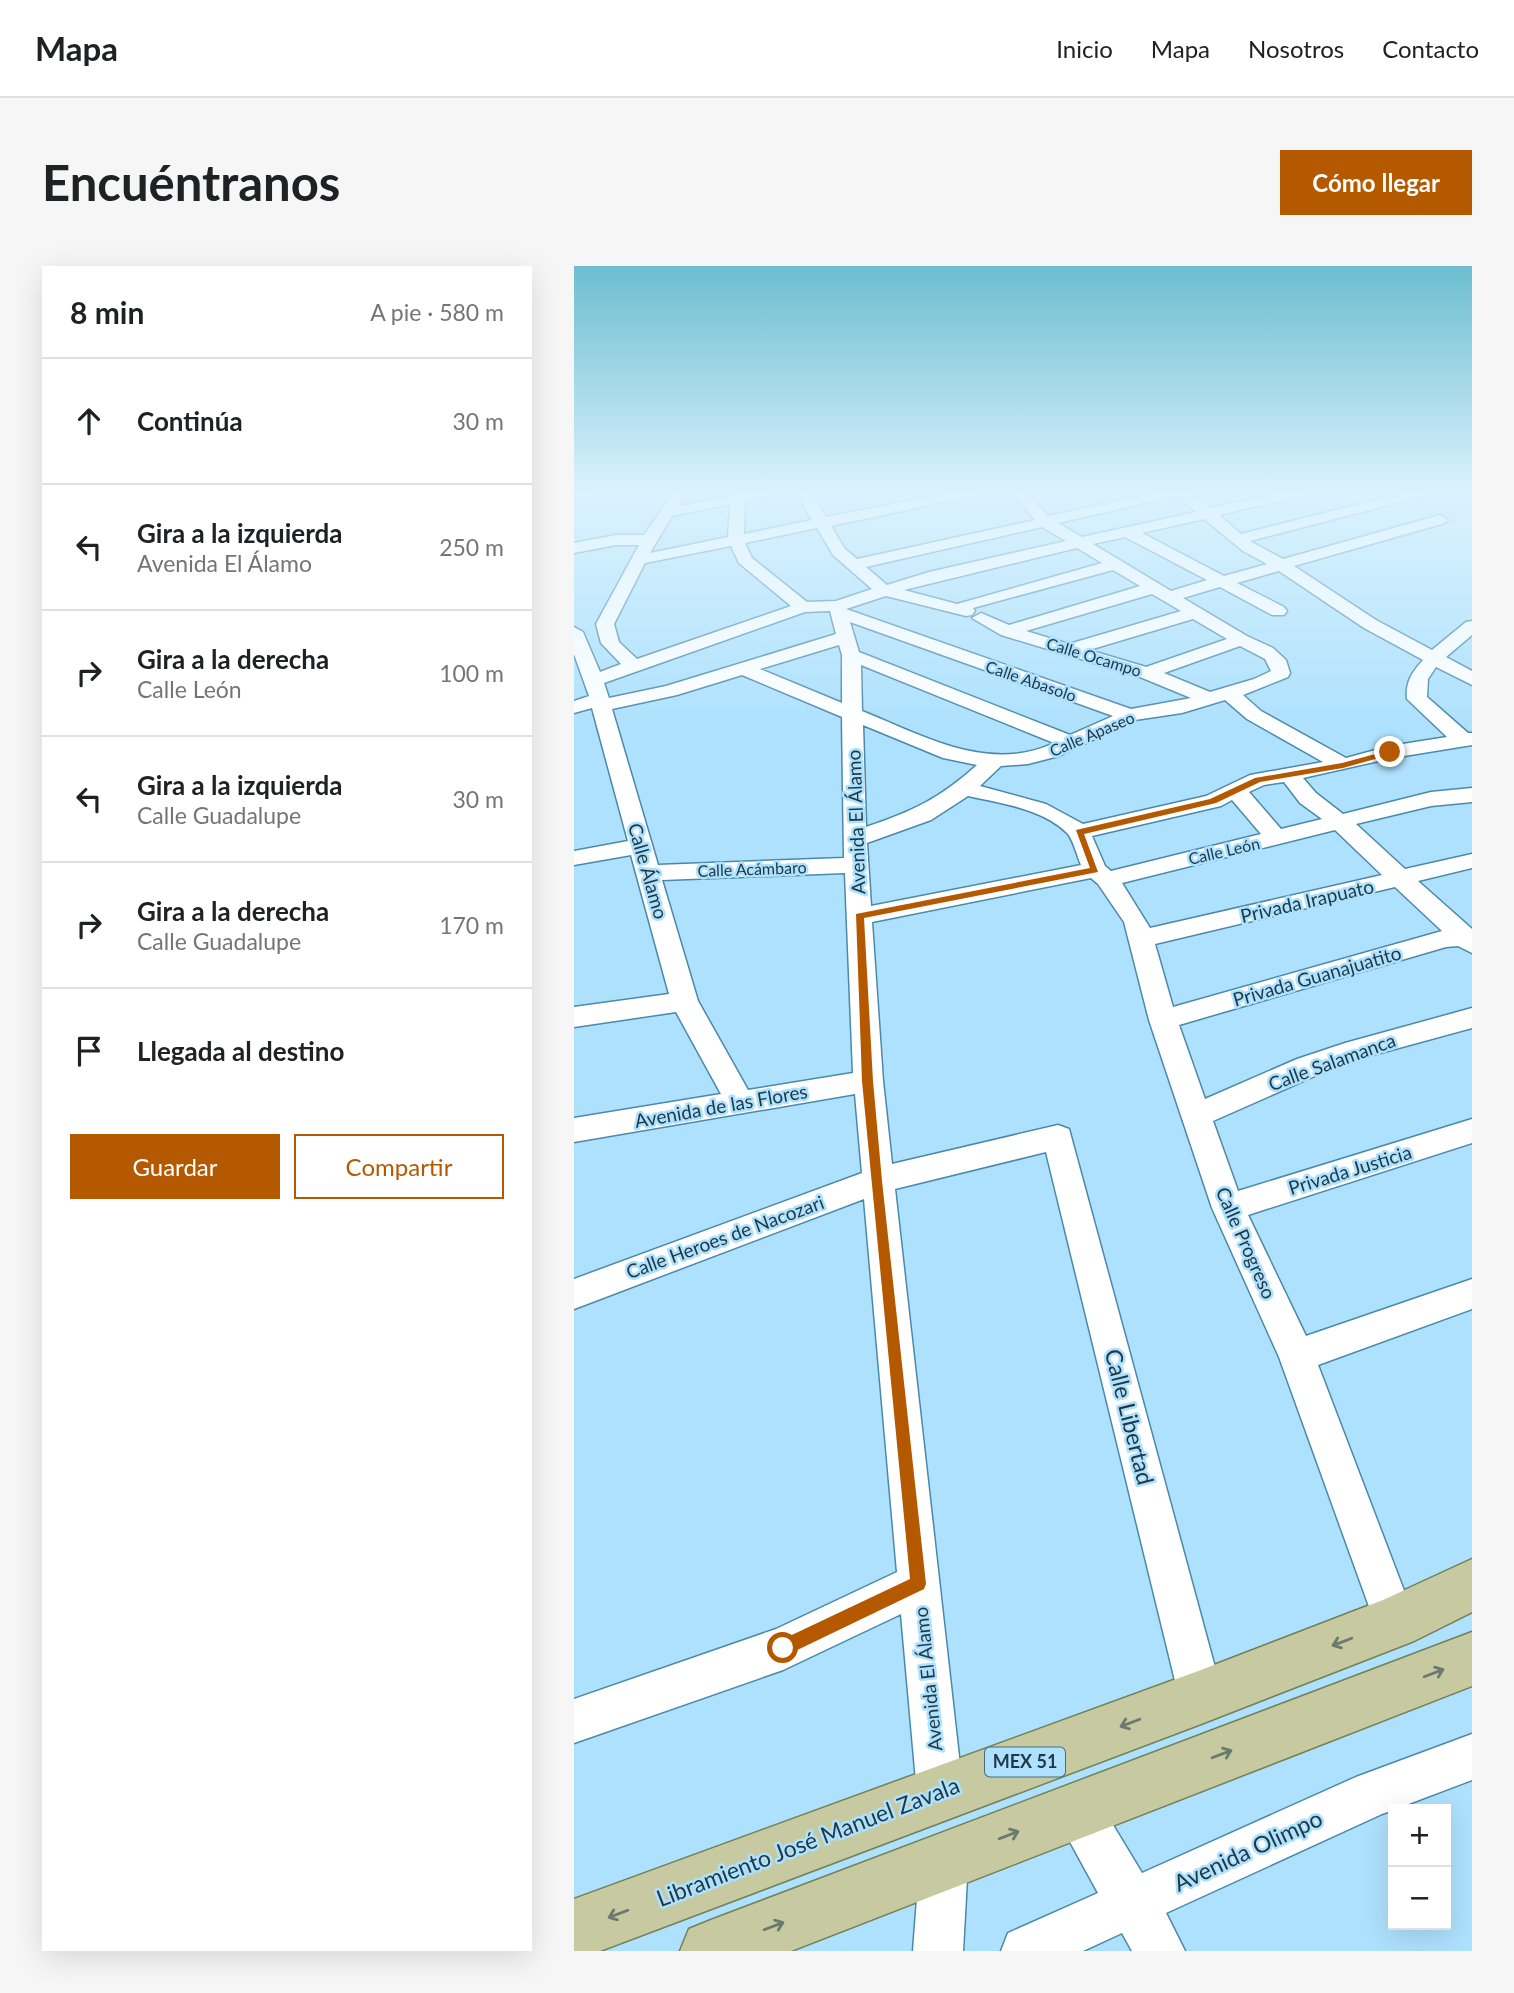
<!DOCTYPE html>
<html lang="es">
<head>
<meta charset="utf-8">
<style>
  body { margin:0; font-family:Lato,sans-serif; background:#f6f6f6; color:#202124 }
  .controls { position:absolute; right:21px; bottom:21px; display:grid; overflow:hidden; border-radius:0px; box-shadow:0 7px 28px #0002 }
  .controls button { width:63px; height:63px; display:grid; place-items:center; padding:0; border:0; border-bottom:2px solid #e0e0e0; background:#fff; color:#202124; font:35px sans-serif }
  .stop { position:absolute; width:21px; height:21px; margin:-16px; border:5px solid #b55901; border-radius:50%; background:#fff }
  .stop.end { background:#b55901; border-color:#fff; box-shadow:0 2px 7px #0008 }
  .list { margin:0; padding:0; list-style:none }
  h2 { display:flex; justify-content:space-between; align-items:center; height:91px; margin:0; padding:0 28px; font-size:30px }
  h2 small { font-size:23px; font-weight:400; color:#757577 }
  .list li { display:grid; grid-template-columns:46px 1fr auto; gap:21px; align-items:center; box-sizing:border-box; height:126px; padding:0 28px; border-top:2px solid #e0e0e0 }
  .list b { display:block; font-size:26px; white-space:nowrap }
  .list p { margin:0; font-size:23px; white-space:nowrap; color:#757577 }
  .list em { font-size:23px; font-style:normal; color:#757577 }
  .actions { display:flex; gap:14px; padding:21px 28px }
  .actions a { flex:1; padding:16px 0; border:2px solid #b55901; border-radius:0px; text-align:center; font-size:24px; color:#b55901 }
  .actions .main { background:#b55901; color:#fff }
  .icon { flex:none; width:38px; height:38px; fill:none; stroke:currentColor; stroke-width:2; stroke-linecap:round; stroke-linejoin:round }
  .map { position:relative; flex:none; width:898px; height:1685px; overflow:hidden; border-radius:0px }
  header { display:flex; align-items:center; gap:42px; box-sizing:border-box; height:98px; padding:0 35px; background:#fff; border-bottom:2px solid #e0e0e0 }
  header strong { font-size:33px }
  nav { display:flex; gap:38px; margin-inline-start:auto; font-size:24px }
  .intro { display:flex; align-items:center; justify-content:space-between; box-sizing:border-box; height:168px; padding:0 42px }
  h1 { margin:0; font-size:49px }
  .button { padding:18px 32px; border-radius:0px; background:#b55901; color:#fff; font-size:24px; font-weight:700 }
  main { display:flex; gap:42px; padding:0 42px }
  aside { flex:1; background:#fff; border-radius:0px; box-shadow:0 7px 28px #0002 }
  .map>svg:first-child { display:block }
</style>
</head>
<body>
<header>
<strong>Mapa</strong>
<nav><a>Inicio</a><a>Mapa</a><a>Nosotros</a><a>Contacto</a></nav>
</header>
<div class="intro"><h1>Encuéntranos</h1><a class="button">Cómo llegar</a></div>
<main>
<aside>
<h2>8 min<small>A pie · 580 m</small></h2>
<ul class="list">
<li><svg class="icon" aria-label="ahead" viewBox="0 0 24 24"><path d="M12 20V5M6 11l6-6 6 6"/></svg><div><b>Continúa</b></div><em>30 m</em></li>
<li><svg class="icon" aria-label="left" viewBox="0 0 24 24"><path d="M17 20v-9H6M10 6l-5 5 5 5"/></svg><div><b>Gira a la izquierda</b><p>Avenida El Álamo</p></div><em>250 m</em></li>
<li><svg class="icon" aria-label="right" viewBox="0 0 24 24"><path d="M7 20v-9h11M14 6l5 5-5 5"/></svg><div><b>Gira a la derecha</b><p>Calle León</p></div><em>100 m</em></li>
<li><svg class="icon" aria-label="left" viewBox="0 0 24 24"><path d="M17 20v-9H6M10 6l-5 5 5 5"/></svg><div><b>Gira a la izquierda</b><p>Calle Guadalupe</p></div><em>30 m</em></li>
<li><svg class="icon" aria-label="right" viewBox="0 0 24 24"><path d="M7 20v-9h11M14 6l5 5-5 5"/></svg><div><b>Gira a la derecha</b><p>Calle Guadalupe</p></div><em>170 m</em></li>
<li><svg class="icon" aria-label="arrive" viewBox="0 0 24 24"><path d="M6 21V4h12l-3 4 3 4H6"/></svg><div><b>Llegada al destino</b></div></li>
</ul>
<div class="actions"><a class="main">Guardar</a><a>Compartir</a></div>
</aside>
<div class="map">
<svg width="898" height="1685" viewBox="0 0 898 1685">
  <rect width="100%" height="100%" fill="#aee1fd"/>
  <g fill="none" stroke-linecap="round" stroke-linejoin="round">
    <defs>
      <path id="minor" d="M0 226H30L23 230 0 231Z
        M100 226H114L105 240 157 230V226H202L200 229 171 235 170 268 238 254 222 226H236L252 251 380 226H407L400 230 257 260 271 283 283 293 461 254 437 226H452L474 250 585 226H616L636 242 709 226H734L732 229 645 249 667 268 833 226H856L854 229 676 275 709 293 866 249 874 254 871 257 720 300 802 354 858 384 892 356 898 355V369L872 391 898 405V419L862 401 854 413 853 431 894 467H898V479L818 492 729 512 742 527 769 548 857 526 898 522V536L857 540 782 558 831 603 898 588V602L844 615 898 663V687L884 680 872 681 605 759 631 833 723 793 771 777 898 742V762L788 792 743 809 639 855 664 925 898 853V877L674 949 732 1070 898 1013V1043L744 1099 842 1356 836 1371 821 1377 806 1371 705 1091 638 942 575 754 550 656 524 618 517 612 298 656 309 815 318 898 484 859 495 863 649 1431 643 1447 627 1453 611 1447 605 1431 472 886 321 923 389 1526 383 1543 366 1549 349 1543 343 1526 327 1348 209 1404 0 1477V1433L202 1363 323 1306 290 933 0 1043V1013L288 907 281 828 0 876V852L147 828 102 746 0 761V741L95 728 57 589 0 599V585L54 575 18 442 0 447V435L15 430 0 388V361L9 366 26 406 47 398 27 377 22 358 65 279H42L0 287V277L42 269H70ZM603 230 622 246 508 271 484 257ZM156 238 154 271 76 287 98 250ZM630 253 669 285 693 298 650 310 568 267ZM468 261 492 275 355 306 313 319 292 301ZM243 262 259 289 298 323 262 335 233 336 178 292 171 277ZM551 271 633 314 597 325 519 278ZM157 280 165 297 217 340 63 393 45 376 40 358 71 297ZM503 282 528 297 383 338 330 324ZM539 304 566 320 435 359 407 347 398 352 427 369 566 411 617 432 557 443 272 343 312 330 392 350 398 349 401 345 399 342ZM705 305 790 362 849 394C838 406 831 417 833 433L873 471 816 480 772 492 687 445 669 429 714 411 716 407 712 394 699 382 673 370 609 332 646 321 698 349H710L713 345 710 341 663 317ZM578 328 607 345 495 378 452 365ZM256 345 262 368 92 420 35 432 30 417 231 346ZM619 353 653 373 572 401 515 384ZM276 356 539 450 496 469 285 386ZM265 379 268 389V437L186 403ZM666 380 691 393 697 405 680 413 636 426 590 407ZM287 399 480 477C415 508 348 469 288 445ZM168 409 268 451 270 592 84 599 38 443 103 429ZM651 434 673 453 749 496 676 509 632 530 509 558 472 538 406 520 427 500 454 498 485 490 561 454 608 447ZM289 459 369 492 403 499C365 533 339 545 292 561ZM710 516 726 537 748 553 707 563 675 526 690 519ZM394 530C426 537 470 543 494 568 500 576 503 590 507 599L297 640 293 577 357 554ZM658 534 687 568 537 605 531 600 518 570 647 540ZM761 564 808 609 576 662 548 617ZM271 607 279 807 174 824 124 735 88 614ZM821 621 868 665 599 741 581 678Z
        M898 1468V1514L808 1548 592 1647 611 1685H558L548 1667 509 1685H427L434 1667 524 1627 478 1543 485 1526 502 1519 519 1526 568 1607 782 1511Z
        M370 1570 387 1577 394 1594 389 1685H339L346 1594 353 1577Z"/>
      <path id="major" d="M898 1293V1346L840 1375 627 1458 26 1685H0V1633L627 1404 809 1334Z
        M898 1366V1420L217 1685H106L115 1663 137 1654Z"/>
    </defs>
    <use href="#minor" stroke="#4a89a9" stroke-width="3"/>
    <use href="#major" stroke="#738058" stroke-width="3"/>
    <use href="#minor" fill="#fff" fill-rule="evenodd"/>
    <use href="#major" fill="#c7caa0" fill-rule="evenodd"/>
  </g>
  <defs><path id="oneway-shaft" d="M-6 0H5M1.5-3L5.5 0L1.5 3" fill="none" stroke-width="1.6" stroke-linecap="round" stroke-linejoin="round" transform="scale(1.75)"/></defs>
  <g stroke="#6a7a6e">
    <use href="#oneway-shaft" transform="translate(768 1376) rotate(159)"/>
    <use href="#oneway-shaft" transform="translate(860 1407) rotate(-21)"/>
    <use href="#oneway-shaft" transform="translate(556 1457) rotate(159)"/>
    <use href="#oneway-shaft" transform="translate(648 1488) rotate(-21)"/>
    <use href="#oneway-shaft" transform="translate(435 1569) rotate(-21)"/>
    <use href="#oneway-shaft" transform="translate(44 1648) rotate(159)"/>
    <use href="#oneway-shaft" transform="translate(200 1660) rotate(-21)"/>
  </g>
  <linearGradient id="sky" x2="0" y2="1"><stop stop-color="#6cbed0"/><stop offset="0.49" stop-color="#dbf2fe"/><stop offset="1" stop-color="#dbf2fe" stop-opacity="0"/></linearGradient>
  <rect width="898" height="462" fill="url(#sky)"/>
  <path fill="#b55901" d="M816 484 819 488 769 502 686 516 642 537 510 568 524 606 290 652 299 815 308 915 352 1318 350 1323 215 1388 209 1390 203 1388 201 1382 203 1376 336 1313 288 815 282 648 516 602 502 564 636 533 681 512 768 497Z"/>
  <g text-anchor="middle" stroke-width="5" stroke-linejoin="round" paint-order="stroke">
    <g font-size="16" fill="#1e3846" stroke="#aee1fd">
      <text transform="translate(520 391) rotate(17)" y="6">Calle Ocampo</text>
      <text transform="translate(457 415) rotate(19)" y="6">Calle Abasolo</text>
      <text transform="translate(518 468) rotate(-23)" y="6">Calle Apaseo</text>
      <text transform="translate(650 585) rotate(-13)" y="6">Calle León</text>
      <text transform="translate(178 603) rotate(-2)" y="6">Calle Acámbaro</text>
    </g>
    <rect fill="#aee1fd" stroke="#496b7d" stroke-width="2" x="411" y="1481.5" width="80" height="29" rx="5"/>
    <g font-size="18" font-weight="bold" fill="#1e3846">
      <text x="451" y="1502">MEX 51</text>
    </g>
    <g font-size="19" fill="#1e3846" stroke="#aee1fd">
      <text transform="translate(282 556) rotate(-92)" y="7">Avenida El Álamo</text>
      <text transform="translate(74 605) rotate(74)" y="7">Calle Álamo</text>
      <text transform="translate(733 635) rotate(-13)" y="7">Privada Irapuato</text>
      <text transform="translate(743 710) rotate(-16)" y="7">Privada Guanajuatito</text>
      <text transform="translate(758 796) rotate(-20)" y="7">Calle Salamanca</text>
      <text transform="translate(147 840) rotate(-10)" y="7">Avenida de las Flores</text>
      <text transform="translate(776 904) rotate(-17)" y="7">Privada Justicia</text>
      <text transform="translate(151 971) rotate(-20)" y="7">Calle Heroes de Nacozari</text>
      <text transform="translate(672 977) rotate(66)" y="7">Calle Progreso</text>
      <text transform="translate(354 1413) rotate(-96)" y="7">Avenida El Álamo</text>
    </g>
    <g font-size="23" fill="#1e3846" stroke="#aee1fd">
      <text transform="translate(555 1151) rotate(76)" y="8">Calle Libertad</text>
      <text transform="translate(234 1576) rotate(-21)" y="8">Libramiento José Manuel Zavala</text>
      <text transform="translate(674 1585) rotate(-25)" y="8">Avenida Olimpo</text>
    </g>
  </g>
</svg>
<div class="controls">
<button>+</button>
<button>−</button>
</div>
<div class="stop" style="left:209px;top:1382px"></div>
<div class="stop end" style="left:816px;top:486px"></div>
</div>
</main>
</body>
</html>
